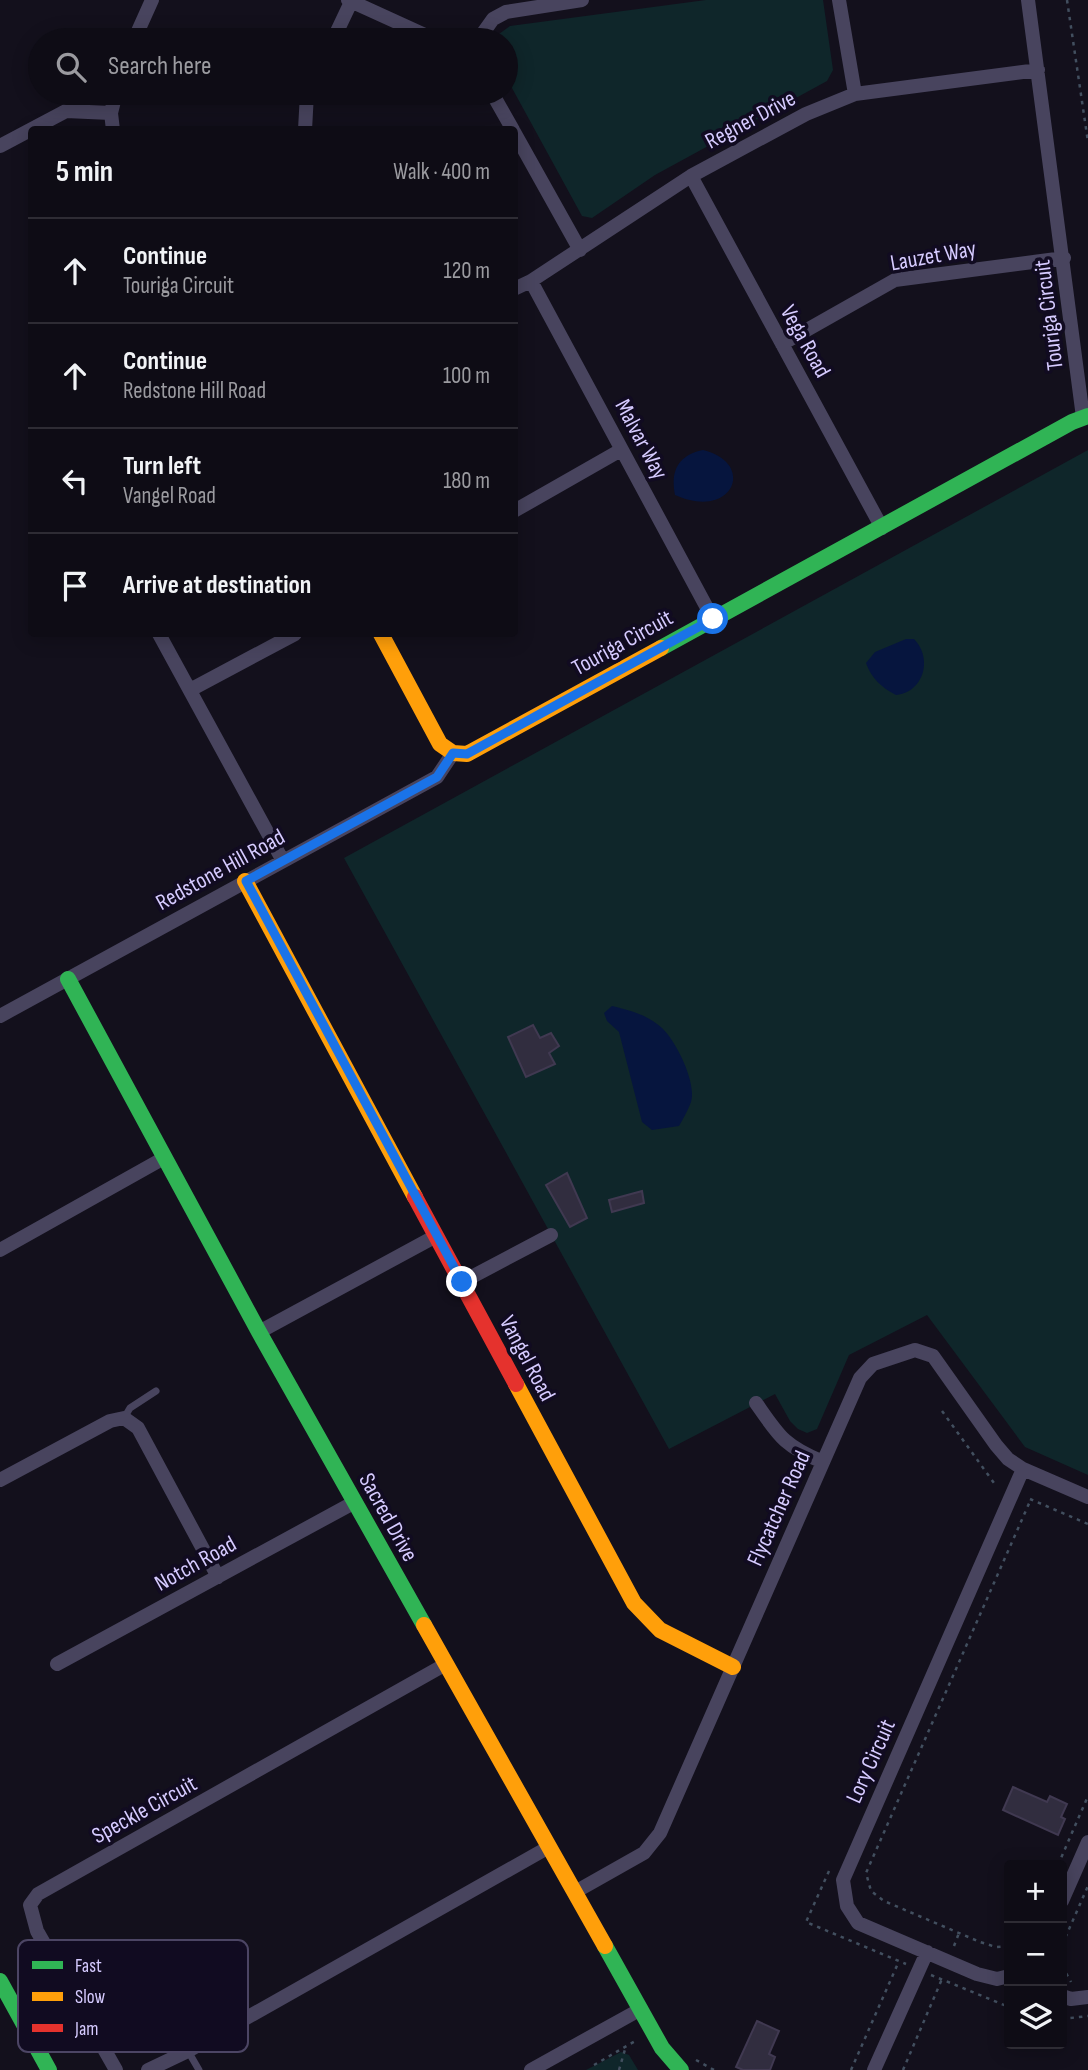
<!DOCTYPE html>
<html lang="en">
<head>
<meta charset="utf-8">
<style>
  body { margin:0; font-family:"Sofia Sans Condensed",sans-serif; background:#17151e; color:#f1f3f6 }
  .controls { position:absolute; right:21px; bottom:21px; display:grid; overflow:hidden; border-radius:7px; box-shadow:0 4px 18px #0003 }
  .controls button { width:63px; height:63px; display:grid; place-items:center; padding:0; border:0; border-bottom:2px solid #2e2c34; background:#0e0c15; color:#f1f3f6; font:35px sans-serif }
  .stop { position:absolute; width:21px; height:21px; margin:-16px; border:5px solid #1a73e8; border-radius:50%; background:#fff }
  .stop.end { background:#1a73e8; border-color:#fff; box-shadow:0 2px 7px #0008 }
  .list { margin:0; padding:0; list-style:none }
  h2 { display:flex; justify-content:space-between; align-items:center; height:91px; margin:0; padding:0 28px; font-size:30px }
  h2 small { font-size:23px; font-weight:400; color:#9b9ba0 }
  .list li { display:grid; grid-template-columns:46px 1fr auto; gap:21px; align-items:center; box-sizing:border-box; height:105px; padding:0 28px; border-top:2px solid #2e2c34 }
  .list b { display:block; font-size:26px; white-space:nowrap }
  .list p { margin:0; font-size:23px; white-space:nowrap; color:#9b9ba0 }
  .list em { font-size:23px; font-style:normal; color:#9b9ba0 }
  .icon { flex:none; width:38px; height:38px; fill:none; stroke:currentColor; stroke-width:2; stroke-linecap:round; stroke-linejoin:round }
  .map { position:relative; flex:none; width:1088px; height:2070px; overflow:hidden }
  .search { position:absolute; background:#0e0c15; box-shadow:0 4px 18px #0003; left:28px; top:28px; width:490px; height:77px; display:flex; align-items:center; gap:18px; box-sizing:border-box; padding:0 24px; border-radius:38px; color:#9b9ba0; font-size:26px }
  .panel { position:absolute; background:#0e0c15; box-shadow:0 4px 18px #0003; left:28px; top:126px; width:490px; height:511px; border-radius:7px }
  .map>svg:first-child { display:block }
</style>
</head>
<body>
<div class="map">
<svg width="1088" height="2070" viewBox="0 0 1088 2070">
  <rect width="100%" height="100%" fill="#13101c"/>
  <path fill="#0f262a" d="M706 0H823L833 70 827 81 655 175 592 218 582 216 506 77V40H495L499 34 510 26Z
    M1088 450V1475L1025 1447 927 1315 849 1355 817 1429 807 1433 798 1429 790 1421 775 1394 669 1449 344 858Z
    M621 2052 629 2055 638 2070H586Z"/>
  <path fill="#06153e" d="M703 450C757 463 733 521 675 495 670 470 679 455 703 450Z
    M906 639H914C933 658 924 692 896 695 881 687 872 679 866 663L875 652Z
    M612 1006C629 1010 648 1015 662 1028 676 1041 697 1083 691 1102 688 1110 683 1119 679 1126L652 1130 642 1122 619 1032 607 1021 604 1013Z"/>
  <path fill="#312d3f" stroke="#403951" stroke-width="2" d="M533 1025 540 1038 551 1033 559 1046 549 1053 555 1064 526 1077 508 1037Z
    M567 1173 587 1218 570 1227 546 1185Z
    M642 1191 644 1203 612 1212 609 1200Z
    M1013 1787 1047 1802 1050 1796 1067 1804 1061 1817 1065 1819 1058 1835 1003 1810Z
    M757 2021 779 2031 769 2054 775 2057 770 2070H743L736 2067Z"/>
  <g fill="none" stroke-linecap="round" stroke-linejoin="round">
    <path stroke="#424f5f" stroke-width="2.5" stroke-dasharray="3.5 5" stroke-linecap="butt" d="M1067 0 1088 142
      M942 1411 994 1483 998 1485
      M1030 1499 1088 1524
      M1058 1865 1088 1796
      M829 1871 806 1922 906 1964
      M1062 1945 1088 1886
      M954 1946 959 1933
      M1009 1946 996 1947 980 1942 884 1901 871 1891 866 1873 1031 1499
      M1062 1966 1071 1982
      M931 1975 1009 2007
      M1062 2019 1088 2016
      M696 2060 714 2070
      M594 2065 637 2040
      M619 2070 626 2046
      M851 2070 899 1961
      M903 2070 942 1979"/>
    <path stroke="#48445e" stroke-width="7" d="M124 1418 130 1408 156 1391
      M188 2051 199 2070"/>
    <path stroke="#48445e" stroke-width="14" d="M348 0 436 40
      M839 0 855 94
      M1028 0 1083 417
      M134 40 152 0
      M333 40 351 2
      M478 40 493 19 506 12 582 0
      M492 93 513 130
      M113 130 111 113 116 93
      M305 130 307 93
      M514 132 580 250
      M0 146 66 111 111 113
      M691 176 882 528
      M531 281 713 619
      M514 289 531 281 691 176 806 114 855 94 1038 70
      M782 344 895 280 1064 258
      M514 511 621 450
      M159 634 283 861
      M190 690 295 634
      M0 1016 437 777 453 753
      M0 1250 164 1158
      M462 1282 551 1235
      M259 1332 436 1236
      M756 1403C779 1436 784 1446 823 1462
      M0 1480 110 1421 124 1418 138 1428 218 1577
      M57 1664 355 1502
      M575 1892 644 1853 660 1833 860 1378 873 1364 915 1350 933 1356 996 1445 1008 1459 1023 1469 1088 1497
      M1062 1901 1088 1842
      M1009 1976 997 1979 977 1974 858 1923 847 1906 843 1880 1023 1469
      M1062 1996 1071 1999 1088 1997
      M116 2070 37 1931 30 1905 38 1894 446 1664
      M148 2070 188 2051 549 1847
      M531 2070 641 2009
      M874 2070 927 1952"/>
    <path stroke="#30b455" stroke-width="16" d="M661 648 1072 422 1088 416
      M68 979 259 1332 424 1625
      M605 1946 662 2048 681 2070
      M0 1981 49 2070"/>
    <path stroke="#ff9f0a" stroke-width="16" d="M381 634 440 744 453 753 467 754 661 648
      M245 881 415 1197
      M516 1384 634 1603 660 1630 733 1667
      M424 1625 605 1946"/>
    <path stroke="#e5322d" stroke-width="16" d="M415 1197 516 1384"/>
  </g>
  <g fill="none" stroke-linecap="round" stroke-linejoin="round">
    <path stroke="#1a73e8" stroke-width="9" d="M462 1282 246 881 437 777 453 753 467 754 713 619"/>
  </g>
  <g text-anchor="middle" stroke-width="7" stroke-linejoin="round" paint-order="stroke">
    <g font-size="23" fill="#d6cbff" stroke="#110b21">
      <text transform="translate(750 119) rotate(-28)" y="8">Regner Drive</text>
      <text transform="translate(933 255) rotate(-10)" y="8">Lauzet Way</text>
      <text transform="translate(1048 315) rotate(-97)" y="8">Touriga Circuit</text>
      <text transform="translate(806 341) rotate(61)" y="8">Vega Road</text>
      <text transform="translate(642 439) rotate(62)" y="8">Malvar Way</text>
      <text transform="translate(622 642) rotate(-29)" y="8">Touriga Circuit</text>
      <text transform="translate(220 869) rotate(-29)" y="8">Redstone Hill Road</text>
      <text transform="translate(528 1358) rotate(62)" y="8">Vangel Road</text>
      <text transform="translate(778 1508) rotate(-66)" y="8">Flycatcher Road</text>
      <text transform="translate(389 1517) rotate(61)" y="8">Sacred Drive</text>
      <text transform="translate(195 1563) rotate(-29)" y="8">Notch Road</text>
      <text transform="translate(870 1761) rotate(-66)" y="8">Lory Circuit</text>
      <text transform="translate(144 1809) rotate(-29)" y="8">Speckle Circuit</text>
    </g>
  </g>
  <rect x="18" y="1940" width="230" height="112" rx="10" fill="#110b21" stroke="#4c4564" stroke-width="2"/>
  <rect x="32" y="1961" width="31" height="8" fill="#30b455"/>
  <rect x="32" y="1992" width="31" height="9" fill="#ff9f0a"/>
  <rect x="32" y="2024" width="31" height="8" fill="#e5322d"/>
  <g font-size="19" fill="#d6cbff">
    <text x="75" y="1972">Fast</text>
    <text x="75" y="2003">Slow</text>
    <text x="75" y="2035">Jam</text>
  </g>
</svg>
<div class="controls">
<button>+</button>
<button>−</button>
<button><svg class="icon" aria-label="layers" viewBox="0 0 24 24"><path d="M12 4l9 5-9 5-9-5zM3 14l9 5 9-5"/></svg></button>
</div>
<div class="stop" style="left:713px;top:619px"></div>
<div class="stop end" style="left:462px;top:1282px"></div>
<div class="search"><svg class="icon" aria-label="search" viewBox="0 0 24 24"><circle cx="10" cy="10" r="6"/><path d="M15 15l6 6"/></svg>Search here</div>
<section class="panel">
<h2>5 min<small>Walk · 400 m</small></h2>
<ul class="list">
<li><svg class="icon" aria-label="ahead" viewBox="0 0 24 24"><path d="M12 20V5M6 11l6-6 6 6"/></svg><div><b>Continue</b><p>Touriga Circuit</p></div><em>120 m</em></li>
<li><svg class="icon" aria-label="ahead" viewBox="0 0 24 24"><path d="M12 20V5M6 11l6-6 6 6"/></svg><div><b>Continue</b><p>Redstone Hill Road</p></div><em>100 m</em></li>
<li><svg class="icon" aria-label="left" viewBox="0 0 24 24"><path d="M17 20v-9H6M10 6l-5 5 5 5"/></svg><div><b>Turn left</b><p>Vangel Road</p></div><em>180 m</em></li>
<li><svg class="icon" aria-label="arrive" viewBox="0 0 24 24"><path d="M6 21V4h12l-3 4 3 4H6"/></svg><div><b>Arrive at destination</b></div></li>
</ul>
</section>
</div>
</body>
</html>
